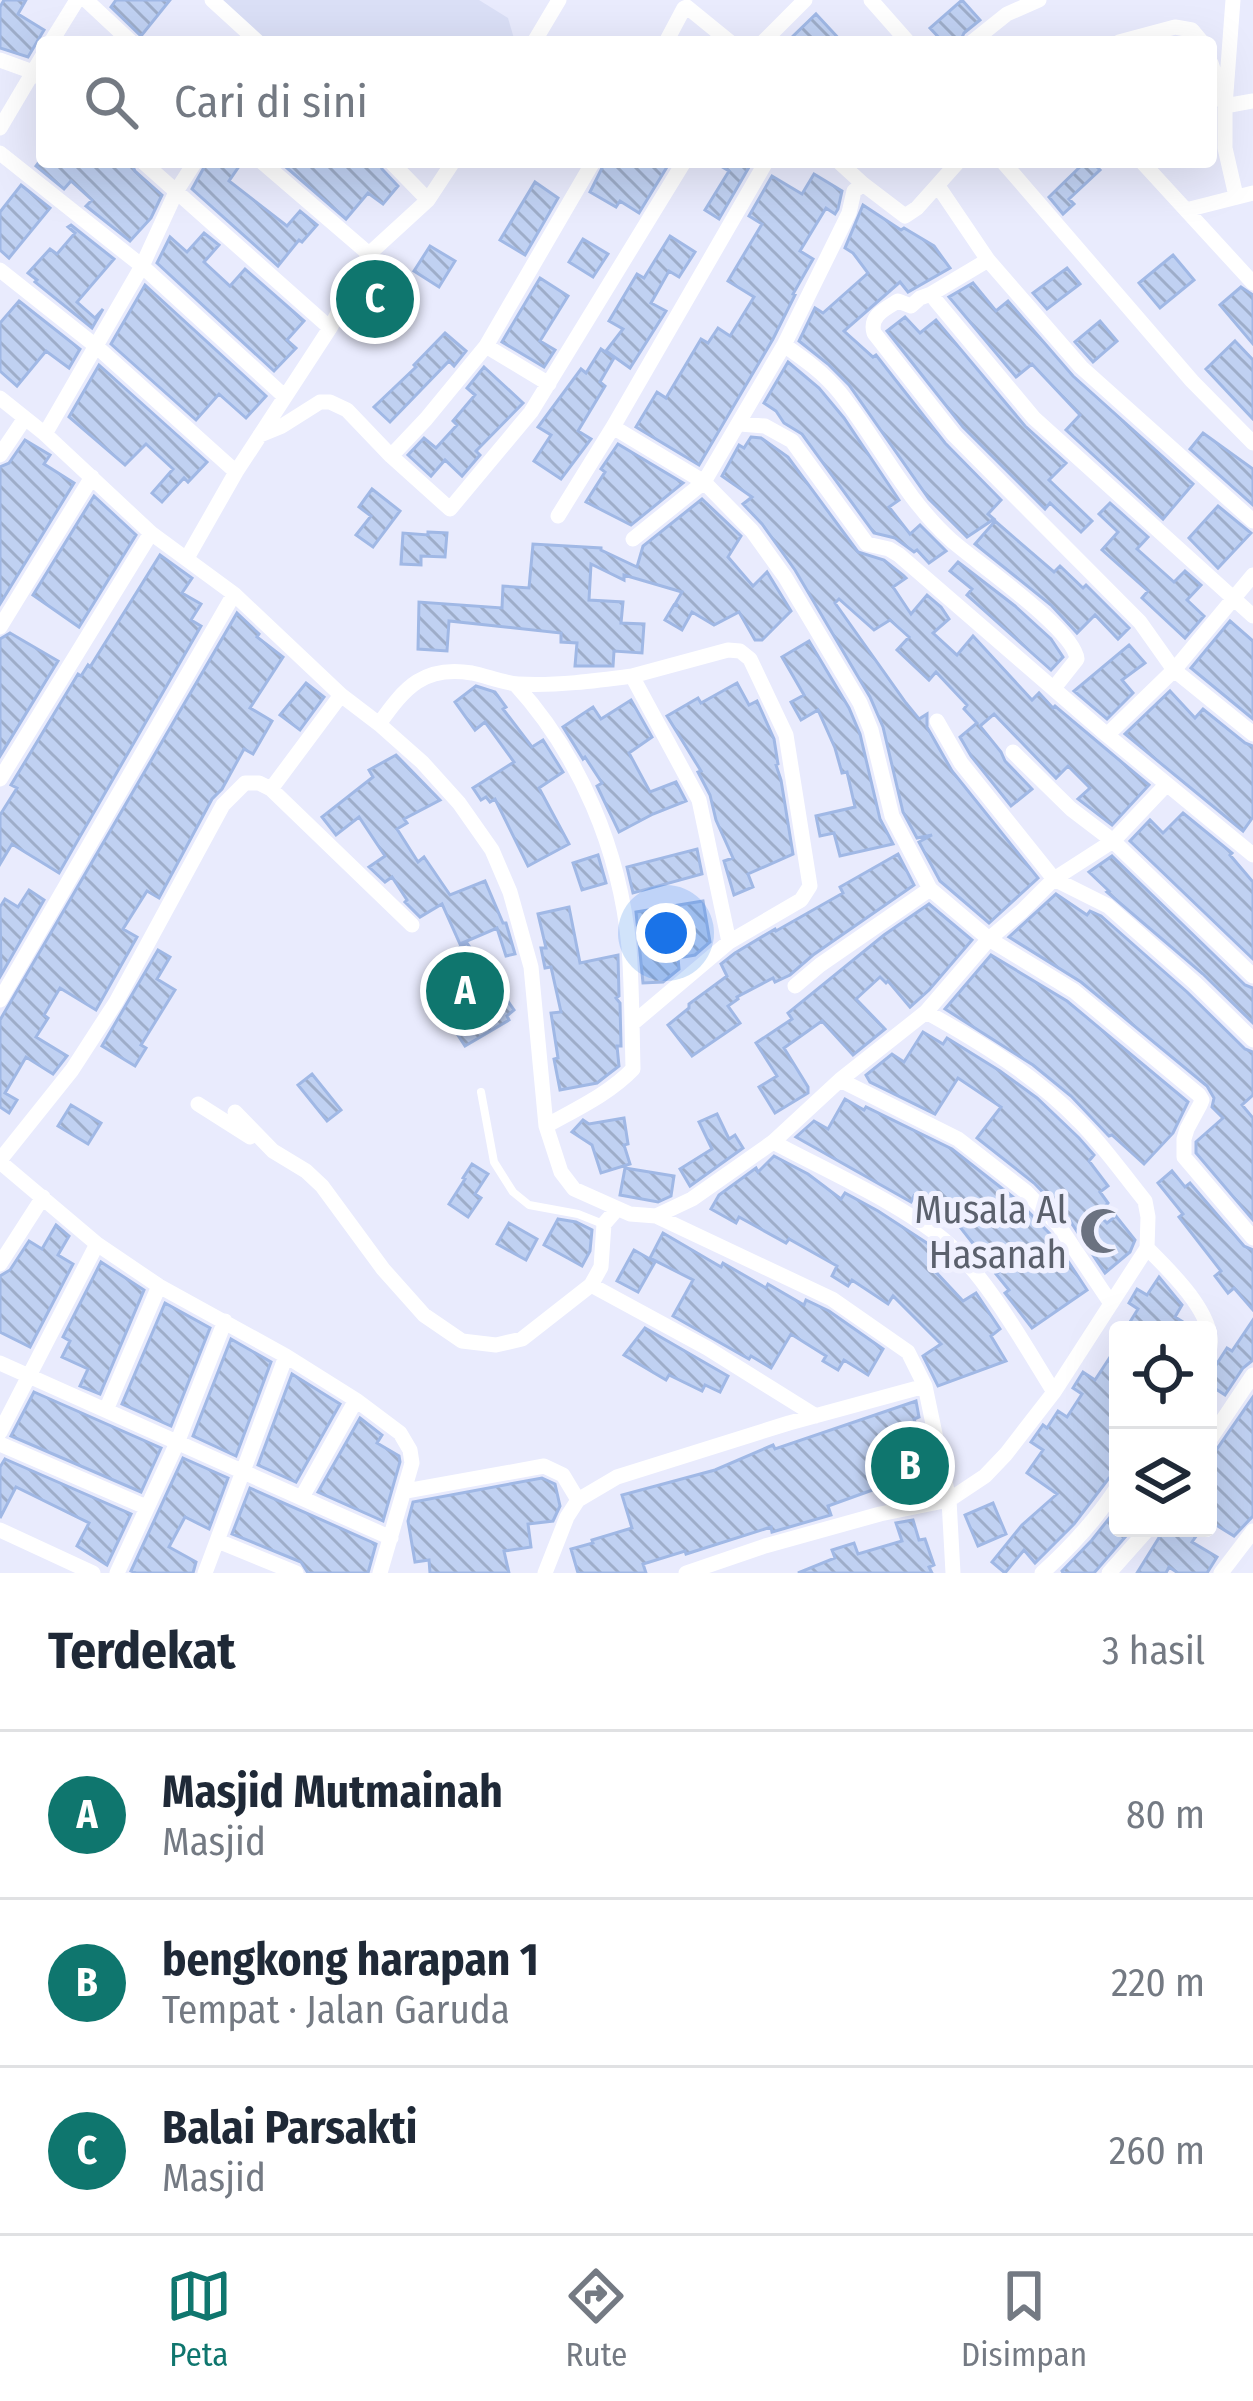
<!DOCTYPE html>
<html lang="id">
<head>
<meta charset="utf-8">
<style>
  body { margin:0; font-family:"Fira Sans Condensed",sans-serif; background:#f2f2f3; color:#1f2937 }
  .controls { position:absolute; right:36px; bottom:36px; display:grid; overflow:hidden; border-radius:12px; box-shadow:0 12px 48px #0002 }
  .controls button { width:108px; height:108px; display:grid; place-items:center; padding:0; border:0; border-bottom:3px solid #e0e1e3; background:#fff; color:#1f2937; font:60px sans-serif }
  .you { position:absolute; left:666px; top:933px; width:42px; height:42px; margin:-30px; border:9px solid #fff; border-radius:50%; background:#1a73e8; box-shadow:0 0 0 18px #1a73e833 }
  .badge { display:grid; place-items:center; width:78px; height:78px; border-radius:50%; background:#0f766e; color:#fff; font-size:39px; font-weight:700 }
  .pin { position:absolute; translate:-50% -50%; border:6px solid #fff; box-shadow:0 3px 12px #0006 }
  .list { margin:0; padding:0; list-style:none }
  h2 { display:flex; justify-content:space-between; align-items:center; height:156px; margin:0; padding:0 48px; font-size:51px }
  h2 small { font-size:39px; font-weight:400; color:#747a83 }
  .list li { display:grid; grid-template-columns:78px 1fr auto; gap:36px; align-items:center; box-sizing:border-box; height:168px; padding:0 48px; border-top:3px solid #e0e1e3 }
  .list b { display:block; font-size:45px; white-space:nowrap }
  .list p { margin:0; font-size:39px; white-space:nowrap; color:#747a83 }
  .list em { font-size:39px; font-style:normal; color:#747a83 }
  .icon { flex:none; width:66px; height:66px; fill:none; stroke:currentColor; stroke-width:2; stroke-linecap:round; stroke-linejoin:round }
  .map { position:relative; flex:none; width:1253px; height:1573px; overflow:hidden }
  .search { position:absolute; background:#fff; box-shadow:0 12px 48px #0002; left:36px; right:36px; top:36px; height:132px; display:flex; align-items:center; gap:30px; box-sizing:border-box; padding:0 42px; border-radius:12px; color:#747a83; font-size:45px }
  .sheet { height:660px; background:#fff }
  nav { display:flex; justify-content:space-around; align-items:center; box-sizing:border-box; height:168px; border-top:3px solid #e0e1e3; background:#fff; font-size:33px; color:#747a83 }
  nav a { display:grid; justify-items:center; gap:6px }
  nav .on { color:#0f766e }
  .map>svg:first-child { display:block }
</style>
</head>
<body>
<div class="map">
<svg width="1253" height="1573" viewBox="0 0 1253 1573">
  <defs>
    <pattern id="building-back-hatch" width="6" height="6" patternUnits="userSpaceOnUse" patternTransform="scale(3)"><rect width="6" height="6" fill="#c0d1f2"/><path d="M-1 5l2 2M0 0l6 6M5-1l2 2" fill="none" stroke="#9eadc9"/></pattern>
  </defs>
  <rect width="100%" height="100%" fill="#e9ebfd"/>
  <path fill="#dadff6" d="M219 0H479L508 18 515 42H267Z"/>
  <path fill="url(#building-back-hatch)" stroke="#a0b8e5" stroke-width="3" d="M4 0H26L18 14 44 30 28 57 0 48V7Z
    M116 0H170L141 36 111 7Z
    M962 0 980 20 964 33 960 42H943L930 28Z
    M816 14 842 42H787Z
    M39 162H131L135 171 162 195 151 218 130 241 86 206 92 200 71 181 64 189 36 166Z
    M207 162H242L229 181 287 226 300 211 317 225 302 242 299 240 278 266 192 189Z
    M280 162H379L382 169 398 186 383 204 368 193 346 219Z
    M605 162H670L639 213 620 201 616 207 590 192Z
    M714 162H752L719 219 705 210 729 171Z
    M1085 162H1092L1100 170 1069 199 1074 204 1063 214 1049 197Z
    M814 174 842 191 838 209 835 214 826 208 800 251 813 259 793 294 795 295 773 339 699 465 636 427 657 392 666 398 701 339 708 343 718 328 730 336 754 297 728 281 762 224 749 216 772 176 802 194Z
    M535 182 558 198 525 255 500 240Z
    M21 185 50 208 9 258 0 250V212Z
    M863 205 901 230 904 228 934 246 950 268 908 292 900 282 844 331 873 357 876 355 945 443 1001 500 988 514 994 519 967 537 929 499 849 385 828 364 799 341 815 308 823 313 868 273 853 253 845 248Z
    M71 225 114 259 77 302 95 318 103 309 92 328 35 282 37 280 28 273 50 249 57 254 75 233 68 227Z
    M204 233 219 245 204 262 230 286 245 269 304 321 287 340 296 348 274 371 157 263 170 237 187 252Z
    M670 236 695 252 679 277 669 271 651 303 666 311 630 368 606 351 623 329 609 321 637 274 644 278Z
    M583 239 608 254 593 277 569 262Z
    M430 246 455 261 439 287 414 271Z
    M1173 255 1194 280 1160 308 1139 283Z
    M1067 268 1080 284 1047 309 1033 293Z
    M540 278 568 296 540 341 555 350 544 367 502 342Z
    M973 283 996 311 1008 301 1073 376 1193 484 1163 519 1066 430 1080 415 1032 364 1016 377 949 297Z
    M145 285 266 396 246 418 219 394 196 420 111 344Z
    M1241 287 1253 295V344L1220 305Z
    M19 301 80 349 69 368 46 351 17 386 0 371V323Z
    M905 317 920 333 936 320 1025 426 1066 463 1049 480 1092 521 1081 532 1050 503 1045 509 963 427 887 331Z
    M1100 321 1117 341 1093 362 1075 342Z
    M445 333 466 351 454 366 449 361 390 422 374 407 416 367 414 365Z
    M1235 341 1253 360V419L1206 369Z
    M601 349 614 358 600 382 605 386 578 431 591 439 561 479 534 461 551 435 538 427 581 369 586 373Z
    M788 362 819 388 844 418 899 500 889 507 910 534 920 525 946 551 929 563 917 550 914 552 895 538 874 533 802 434 784 423 776 411 764 403Z
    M99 365 207 462 188 482 184 478 162 502 152 493 173 469 146 444 125 465 69 417Z
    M484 367 523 403 476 451 480 455 462 476 445 460 431 476 408 455 424 438 436 448 457 425 453 421 475 395 467 388Z
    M1203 433 1253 469V505L1190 449Z
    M751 437 761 438 788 457 858 552 884 560 903 575 906 578 893 587 911 614 927 595 941 607 949 619 933 633 957 655 973 636 1032 700 1039 693 1053 708 1055 706 1149 785 1112 825 1078 799 1090 788 1068 766 1056 778 994 714 980 726 1001 752 1005 761 1032 789 1011 806 971 756 960 737 977 723 964 709 967 705 936 672 929 680 897 650 909 637 890 620 874 630 839 599 835 603 906 703 919 719 927 714V727L952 771 1038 878 989 923 940 881 919 842 932 835 917 838 903 812 883 727 870 697 795 570 762 524 743 504 752 497 722 476 739 445 744 448Z
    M25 440 50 455 44 464 74 483 0 604V467L9 463Z
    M618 444 683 483 631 525 586 502 605 472 601 469Z
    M372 489 400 511 373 547 356 535 371 516 359 507Z
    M94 496 136 535 79 627 33 595Z
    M702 499 741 536 728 557 753 586 767 572 791 611 762 640H755L739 612 714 625 692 612 682 630 665 620 674 605 678 606 675 604 682 592 624 575V580L591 564 589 600 623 602 621 623 644 624 642 653 614 651 613 666H575L577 643 561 642V633L449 621 447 651 418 649 419 602 502 608 503 586 529 588 533 544 601 548V550L637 567 643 546Z
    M1110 503 1148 537 1137 549 1174 582 1185 571 1201 585 1187 600 1204 616 1185 638 1142 598 1148 591 1102 550 1118 532 1099 514Z
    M1218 506 1251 533 1218 568 1189 538Z
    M995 521 1054 572 1060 566 1083 588 1086 585 1129 628 1118 639 1095 615 1077 633 1051 605 975 544Z
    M428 532 447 533 445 557 421 556V565L401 564 403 533 428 535Z
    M160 555 192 578 182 593 201 604 191 620 201 626 59 873 12 844 0 864V815L17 788 11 785 78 674 81 676 88 665 90 667Z
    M958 562 1015 606 1051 639 1063 657 1051 670 967 595 972 589 950 571Z
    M237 613 259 634 257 637 283 657 250 708 272 721 253 754 244 749 222 789 212 799 159 898 147 891 123 929 137 937 96 1010 60 988 44 1015 48 1018 36 1037 67 1056 53 1074 26 1057 5 1093 17 1100 9 1113 0 1107V1020Z
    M1230 621 1253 641V719L1191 668Z
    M10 633 58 661 0 756V639Z
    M809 641 849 708 860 734 880 819 893 844 840 856 834 833 820 836 816 816 855 807 847 772 842 773 835 748 818 710 801 720 791 702 804 695 782 657Z
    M1129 645 1145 663 1122 680 1133 693 1107 719 1074 691Z
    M306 683 324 697 300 730 280 715Z
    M737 683 749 705 757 701 774 739 778 764 776 765 781 780 793 854 748 874 753 887 734 895 724 861 733 858 716 820 710 795 698 772 701 771 667 716 698 698 701 703Z
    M476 686 495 692 506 707 503 709 532 747 543 740 563 772 539 788 569 844 528 866 495 799 490 802 486 797 481 800 473 788 514 762 485 722 475 730 455 702Z
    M1170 691 1195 718 1203 709 1245 743 1253 746V817L1243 831 1125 734Z
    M631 700 652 737 629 753 650 792 676 782 686 801 653 814 619 832 597 786 602 783 585 757 583 759 563 727 593 707 601 719Z
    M396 755 440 800 404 819 407 823 397 829 418 862 424 857 450 895 485 881 503 923H506L515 954 506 956 497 928 460 944 442 904 420 917 405 902 407 900 392 877 385 882 369 867 385 856 359 817 336 835 322 817 373 777 369 770Z
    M1183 813 1232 853 1230 855 1253 882V959L1130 841 1150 820 1163 833Z
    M697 849 702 874 633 893 627 867Z
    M898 854 914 885 813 955 790 975 775 982 773 978 737 997 738 999 728 1006 740 1023 692 1056 668 1025 689 1008V1004L727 976 721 964 735 953 775 929 776 931 843 893 840 887Z
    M598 855 606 883 582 890 573 863Z
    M1112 856 1245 985 1253 988V1023L1203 974 1107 892 1109 891 1089 872Z
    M29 890 44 900 1 975 0 907 5 899 18 907Z
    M1056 894 1087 915 1090 911 1101 916 1187 992 1245 1049 1253 1052V1095L1242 1105 1253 1118V1220L1196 1153V1142L1223 1118 1212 1107 1214 1098 1207 1086 1081 982 1009 937Z
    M703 901 710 942 695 955 678 958 679 969 663 982 643 983 636 912Z
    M929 904 972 940 929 990 910 1007 888 981 886 983 880 977 856 999 885 1029 853 1055 822 1021 784 1048 808 1087V1093L775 1113 759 1087 777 1076 756 1043 792 1019 788 1013 884 935Z
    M569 907 580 963 618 955 619 996 616 998 620 1003 621 1046H617L619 1066 606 1076 597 1083 560 1090 554 1059 558 1058 551 1013 561 1012 551 967 545 968 541 948H546L538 914Z
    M467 943 514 1010 507 1016 509 1020 465 1046 428 989 448 975 439 960Z
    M158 950 170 957 157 979 175 990 141 1045 146 1048 135 1066 102 1046Z
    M991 955 1067 1001 1188 1102 1173 1133 1144 1164 1112 1135 1109 1136 1071 1096 1033 1065 945 1009Z
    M923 1032 943 1044 947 1038 1000 1071 1037 1098 1079 1138 1094 1155 1089 1161 1108 1186 1100 1192 1108 1203 1098 1214 1107 1223 1116 1216 1135 1240 1130 1252 1105 1273 1068 1218 1034 1183 977 1138 1001 1107 958 1078 935 1114 870 1082 866 1075 892 1054 904 1062Z
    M312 1074 341 1110 327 1121 298 1085Z
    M845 1099 864 1110 866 1107 952 1149 1018 1201 1050 1234 1087 1290 1032 1328 1005 1293 1009 1290 996 1274 999 1272 982 1255 938 1199 929 1206 914 1196 911 1202 796 1137 814 1121 828 1129Z
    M71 1105 101 1123 88 1144 58 1126Z
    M717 1114 729 1139 735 1135 743 1148 690 1186 680 1169 712 1149 699 1122Z
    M624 1118 628 1144 624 1145 630 1164 601 1173 592 1145 572 1132 583 1120 589 1124Z
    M774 1156 808 1174 841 1199 845 1193 878 1211 936 1249 943 1255 933 1269 963 1301 976 1293 1000 1329 991 1336 1006 1361 938 1386 923 1356 941 1344 893 1296 888 1304 852 1280 848 1286 832 1276 837 1266 789 1239 786 1243 739 1217 736 1223 711 1209 719 1195 756 1168 758 1172Z
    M472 1164 488 1174 475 1194 481 1198 468 1217 449 1204 465 1179 463 1178Z
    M625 1168 674 1176 671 1196 658 1202 620 1195Z
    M1172 1171 1185 1187 1190 1183 1244 1246 1253 1250V1310L1234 1288 1228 1293 1215 1276 1221 1271 1179 1217 1183 1214 1158 1183Z
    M558 1219 576 1222 592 1230 590 1251 582 1266 544 1245Z
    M509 1223 537 1239 526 1260 497 1244Z
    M56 1225 69 1236 58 1255 73 1264 30 1347 0 1332V1276L10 1270 29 1241 42 1249Z
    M663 1233 721 1267 723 1263 766 1288 768 1284 804 1305 806 1300 829 1311 883 1349 868 1375 844 1360 838 1370 823 1361 826 1356 791 1334 771 1368 751 1356 749 1359 740 1354 673 1316 693 1280 650 1258Z
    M634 1250 655 1262 638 1292 617 1281Z
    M101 1262 144 1290 100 1394 80 1386 88 1369 62 1357 70 1341 63 1337Z
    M1159 1277 1182 1305 1175 1317 1196 1330H1125L1138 1309 1129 1303 1137 1289 1147 1295Z
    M165 1303 210 1328 171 1426 122 1404Z
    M1253 1320V1360L1243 1368 1225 1395 1208 1384V1366L1216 1365 1227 1348 1232 1351Z
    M645 1328 728 1376 720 1392 705 1385 702 1391 669 1375 666 1380 624 1355Z
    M231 1339 271 1362 236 1456 193 1436Z
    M1118 1345V1474L1109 1478 1074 1524 1035 1563 1024 1550 1005 1573 992 1562 1022 1525 1057 1494 1027 1473 1043 1450 1031 1442 1043 1425 1047 1428 1058 1411 1067 1417 1082 1394 1073 1388 1083 1372 1095 1380Z
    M292 1374 340 1404 296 1482 258 1465Z
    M34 1392 161 1448 141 1492 11 1436Z
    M1253 1397V1516L1234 1536 1208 1520V1462Z
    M916 1401 919 1417 914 1419 922 1442 915 1444 929 1474 880 1493 878 1488 828 1506 831 1515 772 1532 771 1527 686 1554 685 1551 643 1564 646 1573H578L571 1549 593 1543 592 1540 632 1528 622 1495 715 1470 773 1445 775 1449Z
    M360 1418 382 1435 377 1443 399 1456 400 1462 383 1521 318 1492Z
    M183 1458 228 1478 209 1529 185 1517 169 1547 196 1562 193 1573H136L131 1571Z
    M5 1459 131 1514 107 1565 77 1546 89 1523 16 1487 0 1518V1467Z
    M542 1478 555 1484 560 1506 553 1521 528 1524 531 1547 504 1551 509 1573H430L429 1560 415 1562 408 1521 413 1502Z
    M250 1488 376 1544 368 1573H308L301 1562 232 1534Z
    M993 1503 1006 1534 978 1546 965 1515Z
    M1118 1507V1528H1133L1094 1573H1063L1062 1571 1092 1540Z
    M913 1520 919 1540 925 1539 934 1565 929 1567 932 1573H798L835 1558 832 1550 854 1543 858 1554 902 1541 896 1523Z
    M1165 1528H1202L1192 1542 1217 1557 1207 1573H1178L1169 1567 1166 1573H1137Z"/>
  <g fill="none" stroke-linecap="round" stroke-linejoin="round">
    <path stroke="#fff" stroke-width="8" d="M481 1092 494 1162 513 1192 529 1205 578 1214 603 1224"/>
    <path stroke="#fff" stroke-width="15" d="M86 0 131 42
      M212 0 258 42
      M871 0 908 42
      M1233 0 1225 106V148L1236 196
      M51 42 77 0
      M534 42 559 0
      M666 42 684 8 687 7 730 42
      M763 42 805 0
      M972 42 1007 14 1039 0
      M1119 42 1175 27 1192 30 1202 42
      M0 60 33 72 42 79
      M1211 63 1225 106 1253 101
      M0 128 42 57
      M0 153 142 266 284 396
      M143 162 330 328
      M262 162 369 254
      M391 162 428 200
      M839 162 863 184
      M1003 162 1192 381 1253 443
      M1142 162 1253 283
      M938 186 988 260 931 294 937 302 1034 418 1253 616
      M1186 210 1253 193
      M988 260 1081 367 1253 521
      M0 270 97 347 236 472
      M931 294 920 298 911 306 898 301C885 309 869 316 874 333L954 435 1140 622 1174 670 1253 734
      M784 345C804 359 824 373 840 393 878 441 905 499 951 540 977 563 1074 629 1077 659L1054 688
      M486 346 549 384
      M0 398 45 434 151 533 234 594 341 695 379 724 422 762 459 803 492 850 510 892 531 967 546 1126 561 1172 574 1189 630 1214 656 1216 692 1199 773 1142 840 1080 926 1012 989 939 1022 911 1054 879 1113 841 1166 785
      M740 424 765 426 792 441 867 544 889 549 899 555 1107 735 1253 855
      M613 427 704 482 752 531 785 577 860 703 871 730 892 816 930 889
      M45 434 142 266 177 190 195 162
      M260 435 282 426 320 402H330L347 410 391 456 450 509 531 412 684 162
      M0 455 25 418
      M391 456 426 419 486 346 593 162
      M558 516 613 427 766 162
      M633 539 704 482 784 345 849 213 854 191 863 184 905 216 917 208 958 162
      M187 558 236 472 330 328 369 254 428 200 453 162
      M0 627 92 477
      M632 676 728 650 740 651 750 659 786 735 810 886 801 900 729 942
      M515 684C580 755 620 851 629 947 632 987 632 1028 633 1069 609 1094 576 1109 546 1126
      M937 721 961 763 1054 879 1108 906 1195 983 1253 1040
      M379 724C405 687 424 665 472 673 487 676 503 683 518 684 556 686 595 681 632 676L699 800 729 942 632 1024
      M1107 735 1174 670 1253 575
      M1013 752 1071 809 1113 841 1253 976
      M0 779 151 533
      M271 789 412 925
      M795 986 820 965 930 889 989 939 1074 991 1199 1095 1202 1100 1200 1105 1187 1129 1184 1139V1157L1253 1238
      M0 1000 234 594
      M840 1080 958 1139 1026 1192 1059 1226 1110 1302
      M198 1104 250 1137
      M235 1112 273 1151 306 1171 322 1186 383 1269 424 1315 462 1341 496 1345 522 1339 591 1285 601 1267 604 1224 617 1209
      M773 1142C825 1170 900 1203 944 1240 986 1275 1025 1346 1054 1392
      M0 1160 72 1070 116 1002 223 805 245 783H259L271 789 341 695
      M0 1162 97 1244 159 1286 286 1356 356 1400 400 1433 410 1450 412 1463 380 1573
      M656 1216 832 1299 908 1352 925 1386 949 1500 953 1573
      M1147 1248C1170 1271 1222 1320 1208 1354
      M0 1264 43 1197
      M591 1285 707 1348 816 1416
      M0 1363 391 1538
      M106 1410 159 1286
      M0 1432 97 1244
      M1208 1442 1253 1375
      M0 1444 146 1507
      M406 1491 544 1466 563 1475 578 1500
      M302 1497 356 1400
      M0 1530 93 1573
      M218 1541 296 1573
      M117 1573 177 1443 225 1321
      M205 1573 286 1356
      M545 1573 567 1517 578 1500 617 1477 789 1423 925 1386
      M686 1573 765 1546 880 1514 949 1500 985 1476 1006 1454 1054 1392 1147 1248 1148 1217 1145 1201C1123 1174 1103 1145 1079 1121 1036 1076 980 1042 926 1012
      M1042 1573C1072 1546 1096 1520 1118 1486
      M1109 1573 1149 1528
      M1221 1573 1253 1531"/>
  </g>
  <defs>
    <symbol id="mosque-bare" viewBox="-9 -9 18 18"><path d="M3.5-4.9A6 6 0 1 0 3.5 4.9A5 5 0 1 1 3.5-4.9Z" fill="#6b7280" stroke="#f0f1ff" stroke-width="2.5" paint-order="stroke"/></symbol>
  </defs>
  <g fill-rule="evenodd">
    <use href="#mosque-bare" x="1070" y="1198" width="66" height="66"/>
  </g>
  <g text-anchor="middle" stroke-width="10" stroke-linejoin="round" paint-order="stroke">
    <g font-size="39" fill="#5b616d" stroke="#f0f1ff" text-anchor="end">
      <text x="1067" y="1223">Musala Al<tspan x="1067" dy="45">Hasanah</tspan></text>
    </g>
  </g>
</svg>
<div class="controls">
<button><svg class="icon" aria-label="locate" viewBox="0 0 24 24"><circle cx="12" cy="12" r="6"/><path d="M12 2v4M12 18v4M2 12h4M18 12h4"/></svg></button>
<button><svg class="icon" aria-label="layers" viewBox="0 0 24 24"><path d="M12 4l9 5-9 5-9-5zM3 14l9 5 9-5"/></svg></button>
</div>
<div class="you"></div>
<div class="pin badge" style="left:465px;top:991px">A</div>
<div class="pin badge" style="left:910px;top:1466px">B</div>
<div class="pin badge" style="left:375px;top:299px">C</div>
<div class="search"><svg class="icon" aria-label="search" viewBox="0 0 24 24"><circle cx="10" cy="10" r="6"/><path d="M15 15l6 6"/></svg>Cari di sini</div>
</div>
<section class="sheet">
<h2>Terdekat<small>3 hasil</small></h2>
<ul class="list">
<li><span class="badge">A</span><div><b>Masjid Mutmainah</b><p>Masjid</p></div><em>80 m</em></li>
<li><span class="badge">B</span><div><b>bengkong harapan 1</b><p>Tempat · Jalan Garuda</p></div><em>220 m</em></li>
<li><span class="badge">C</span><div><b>Balai Parsakti</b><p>Masjid</p></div><em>260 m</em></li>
</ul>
</section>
<nav>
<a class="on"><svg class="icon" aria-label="map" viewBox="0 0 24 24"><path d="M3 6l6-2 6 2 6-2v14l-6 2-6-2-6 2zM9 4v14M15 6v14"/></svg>Peta</a>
<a><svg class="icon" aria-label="directions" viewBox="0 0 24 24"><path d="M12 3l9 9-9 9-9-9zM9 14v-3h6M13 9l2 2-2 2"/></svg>Rute</a>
<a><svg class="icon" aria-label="saved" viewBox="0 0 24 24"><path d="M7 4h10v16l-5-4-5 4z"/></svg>Disimpan</a>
</nav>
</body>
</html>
